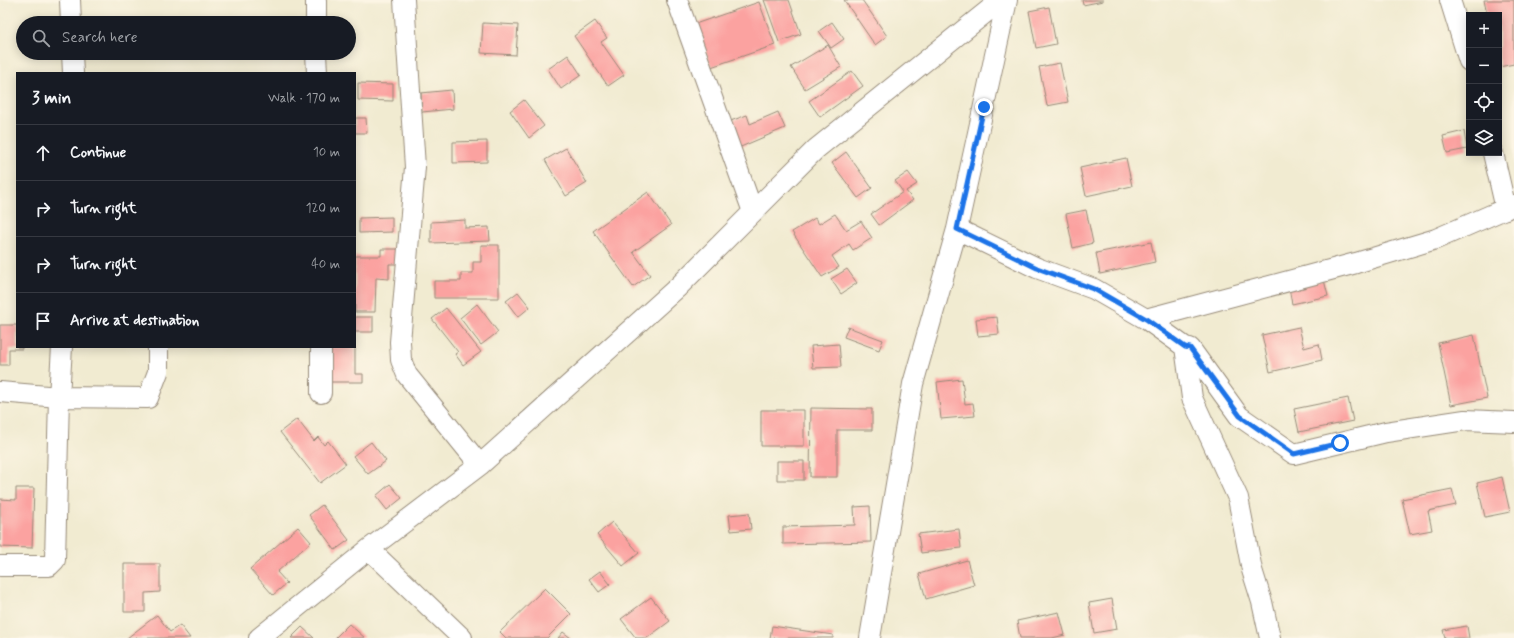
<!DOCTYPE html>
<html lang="en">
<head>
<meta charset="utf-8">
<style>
  body { margin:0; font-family:Mynerve,sans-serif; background:#242831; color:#f1f3f6 }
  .controls { position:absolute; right:12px; top:12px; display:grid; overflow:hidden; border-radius:0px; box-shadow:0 2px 10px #0003 }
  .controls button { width:36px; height:36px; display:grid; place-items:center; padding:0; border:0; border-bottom:1px solid #363941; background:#171b24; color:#f1f3f6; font:20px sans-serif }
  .stop { position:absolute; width:12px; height:12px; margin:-9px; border:3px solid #1a73e8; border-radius:50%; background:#fff }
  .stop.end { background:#1a73e8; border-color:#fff; box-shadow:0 1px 4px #0008 }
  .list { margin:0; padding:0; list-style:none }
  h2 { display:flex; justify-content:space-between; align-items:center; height:52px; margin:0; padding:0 16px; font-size:17px }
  h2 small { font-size:13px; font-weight:400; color:#9ea1a6 }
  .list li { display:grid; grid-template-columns:26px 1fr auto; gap:12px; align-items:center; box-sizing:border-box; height:56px; padding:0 16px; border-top:1px solid #363941 }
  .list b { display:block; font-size:15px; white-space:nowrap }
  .list em { font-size:13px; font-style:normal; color:#9ea1a6 }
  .icon { flex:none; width:22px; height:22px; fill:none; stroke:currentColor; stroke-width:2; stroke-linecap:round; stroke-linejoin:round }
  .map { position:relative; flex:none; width:1514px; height:638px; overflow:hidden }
  .search { position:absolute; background:#171b24; box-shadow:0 2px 10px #0003; left:16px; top:16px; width:340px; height:44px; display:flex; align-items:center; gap:10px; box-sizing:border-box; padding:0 14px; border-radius:22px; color:#9ea1a6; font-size:15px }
  .panel { position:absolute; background:#171b24; box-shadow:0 2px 10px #0003; left:16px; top:72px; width:340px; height:276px; border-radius:0px }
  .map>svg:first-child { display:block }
</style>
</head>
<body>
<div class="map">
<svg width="1514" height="638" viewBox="0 0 1514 638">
  <rect width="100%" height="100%" fill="#fcf5e5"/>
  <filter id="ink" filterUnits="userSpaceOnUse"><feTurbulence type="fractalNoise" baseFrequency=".025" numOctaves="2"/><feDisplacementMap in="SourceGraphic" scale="8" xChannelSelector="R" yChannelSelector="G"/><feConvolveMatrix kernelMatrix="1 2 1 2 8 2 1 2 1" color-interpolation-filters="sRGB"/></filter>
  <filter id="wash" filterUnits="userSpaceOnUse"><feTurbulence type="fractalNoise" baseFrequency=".012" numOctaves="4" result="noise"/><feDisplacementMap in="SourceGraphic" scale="16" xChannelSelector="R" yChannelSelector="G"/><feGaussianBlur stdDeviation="0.9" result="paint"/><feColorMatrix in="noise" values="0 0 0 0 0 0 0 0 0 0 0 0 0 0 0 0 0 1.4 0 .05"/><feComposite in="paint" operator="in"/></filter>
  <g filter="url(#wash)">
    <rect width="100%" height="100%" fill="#f1ebd1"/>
    <g id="blocks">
      <path fill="#fba2a0" d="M764 0H789L801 34 779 42Z
        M844 0H862L887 36 875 45Z
        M1082 0H1103V1L1083 5Z
        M1484 0H1514V64L1499 67V15H1487Z
        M759 2 775 45 711 67 695 24Z
        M1049 7 1056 44 1036 48 1029 11Z
        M595 21 607 38 601 42 624 75 608 86 574 36Z
        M832 22 844 39 831 48 819 31Z
        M483 23 518 25 516 55 481 53Z
        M828 45 841 67 805 89 791 67Z
        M568 55 581 75 561 89 548 69Z
        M1060 63 1068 102 1047 106 1039 67Z
        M852 71 863 86 820 117 809 101Z
        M358 83 393 84V101L358 100Z
        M452 90 453 109 422 112 421 93Z
        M524 100 544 126 529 138 510 111Z
        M778 112 785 128 736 149 725 123 747 115 750 124Z
        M355 118H366L367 133H355Z
        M1464 131 1467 149 1447 153 1443 136Z
        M487 141V162L453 163V142Z
        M566 148 587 183 566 196 545 160Z
        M846 152 872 188 858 198 832 163Z
        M1126 158 1132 186 1086 196 1080 168Z
        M908 172 917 184 906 191 913 200 879 225 871 214 903 192 895 181Z
        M648 192 671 225 633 252 650 275 633 287 593 231Z
        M1086 210 1093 243 1073 248 1066 214Z
        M835 214 846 230 861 221 872 238 853 250 849 244 832 256 839 267 822 277 792 232 815 218 819 224Z
        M392 217V232L359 233V218Z
        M465 220V228L489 227 490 241 431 243V222Z
        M1151 242 1155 262 1100 274 1096 253Z
        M481 245H499V298H434V281H461V273H473V262H481Z
        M381 249H398V264H389V279L376 278 375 312H355V256H381Z
        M847 269 857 283 841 294 831 279Z
        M1324 280 1328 296 1292 304 1289 288Z
        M518 292 530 307 518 317 506 301Z
        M477 304 498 332 481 345 460 318Z
        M446 308 481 352 463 365 455 354 458 352 432 319Z
        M355 317H373V332H355Z
        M997 317 999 334 978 336 976 319Z
        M0 325H17V347H22V349H9V365H0Z
        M848 327 883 340 879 350 844 337Z
        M1299 327 1304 348 1319 344 1322 360 1270 372 1262 335Z
        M1474 335 1487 398 1451 405 1438 343Z
        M839 344 841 367 813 368 811 346Z
        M327 347H355V374H363V382H327Z
        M962 379 965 404 973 403 975 416 941 419 937 382Z
        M1348 398 1353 421 1299 432 1294 409Z
        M811 408 872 409V430H837V477H810Z
        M761 410H804V446H761Z
        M297 419 314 441 318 437 324 445 328 441 346 464 320 483 280 432Z
        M371 442 386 461 368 474 353 456Z
        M777 461H804V480H777Z
        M1502 477 1510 512 1485 517 1477 483Z
        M390 484 402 498 387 510 376 496Z
        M16 488H34L32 548 0 547V499L16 500Z
        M1452 489 1456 505 1428 511 1432 530 1410 534 1402 499Z
        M322 505 349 540 335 550 309 515Z
        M870 506 871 542 783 544V527L855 525 854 507Z
        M749 513 751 529 731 531 729 515Z
        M612 522 639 553 623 566 597 535Z
        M298 527 311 542 277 572 287 583 273 595 250 569Z
        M959 529 961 548 921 553 918 534Z
        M967 560 974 585 926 599 919 574Z
        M124 564H160V592L145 593V612H124Z
        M600 571 610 584 599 592 589 579Z
        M545 588 571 614 547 638H506L500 632Z
        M651 597 670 621 647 638H636L621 619Z
        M1112 599 1117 629 1094 633 1089 603Z
        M1059 612 1065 635 1052 638H1020L1017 621Z
        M157 615 170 632 180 625 190 638H127Z
        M349 624 365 638H335Z
        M772 626 833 635V638H770Z
        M1467 626 1469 638H1445L1443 630Z
        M302 627 314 638H291Z
        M563 632 571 638H558Z"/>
    </g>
  </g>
  <g filter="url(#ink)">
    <use href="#blocks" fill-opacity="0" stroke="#968a78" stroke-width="1"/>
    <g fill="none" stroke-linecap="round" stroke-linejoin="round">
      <defs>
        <path id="street" d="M70 0 71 23
          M316 0V23
          M404 0 415 167 400 342 401 360 407 375 480 465
          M677 0 753 212
          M1450 0 1469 61
          M72 53 73 73
          M316 53 317 73
          M1493 153 1506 209
          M957 229 1037 268 1094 289 1146 319 1185 347 1190 348 1239 416 1294 454 1386 432 1465 420 1514 422
          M1146 319 1356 263 1436 239 1514 205
          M321 347V393
          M1185 347 1192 398 1238 498 1252 570 1262 602 1270 638
          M0 392 59 397 148 398 158 372V347
          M369 549 462 638
          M0 566H49L55 560 59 397 62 347
          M259 638 369 549 480 465 678 287 816 149 995 5 998 0
          M870 638 913 384 957 229 1007 0"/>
      </defs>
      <use href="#street" stroke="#968a78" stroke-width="22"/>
      <use href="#street" stroke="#fff" stroke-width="20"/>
    </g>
  </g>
  <g fill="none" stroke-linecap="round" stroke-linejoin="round" filter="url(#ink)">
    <path stroke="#1a73e8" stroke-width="5" d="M984 107 957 229 1037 268 1094 289 1146 319 1185 347 1190 348 1240 416 1294 454 1340 443"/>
  </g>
</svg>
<div class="controls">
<button>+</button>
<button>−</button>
<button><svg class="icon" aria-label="locate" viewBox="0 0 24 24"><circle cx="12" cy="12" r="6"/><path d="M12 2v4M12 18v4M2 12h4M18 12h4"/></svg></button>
<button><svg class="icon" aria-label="layers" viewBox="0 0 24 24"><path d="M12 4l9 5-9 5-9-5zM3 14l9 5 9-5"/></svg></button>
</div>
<div class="stop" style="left:1340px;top:443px"></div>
<div class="stop end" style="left:984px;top:107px"></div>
<div class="search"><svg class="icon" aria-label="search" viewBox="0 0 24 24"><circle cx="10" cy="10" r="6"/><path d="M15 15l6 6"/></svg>Search here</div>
<section class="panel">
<h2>3 min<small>Walk · 170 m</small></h2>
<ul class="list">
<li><svg class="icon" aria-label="ahead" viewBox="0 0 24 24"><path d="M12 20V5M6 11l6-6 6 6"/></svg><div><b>Continue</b></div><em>10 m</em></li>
<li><svg class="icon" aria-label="right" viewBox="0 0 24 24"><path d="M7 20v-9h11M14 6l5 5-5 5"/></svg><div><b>Turn right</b></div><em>120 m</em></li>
<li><svg class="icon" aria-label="right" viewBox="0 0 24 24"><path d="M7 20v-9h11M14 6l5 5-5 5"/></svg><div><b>Turn right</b></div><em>40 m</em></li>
<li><svg class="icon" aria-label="arrive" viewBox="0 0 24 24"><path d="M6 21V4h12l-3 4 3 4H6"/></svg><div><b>Arrive at destination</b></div></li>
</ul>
</section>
</div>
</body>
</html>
